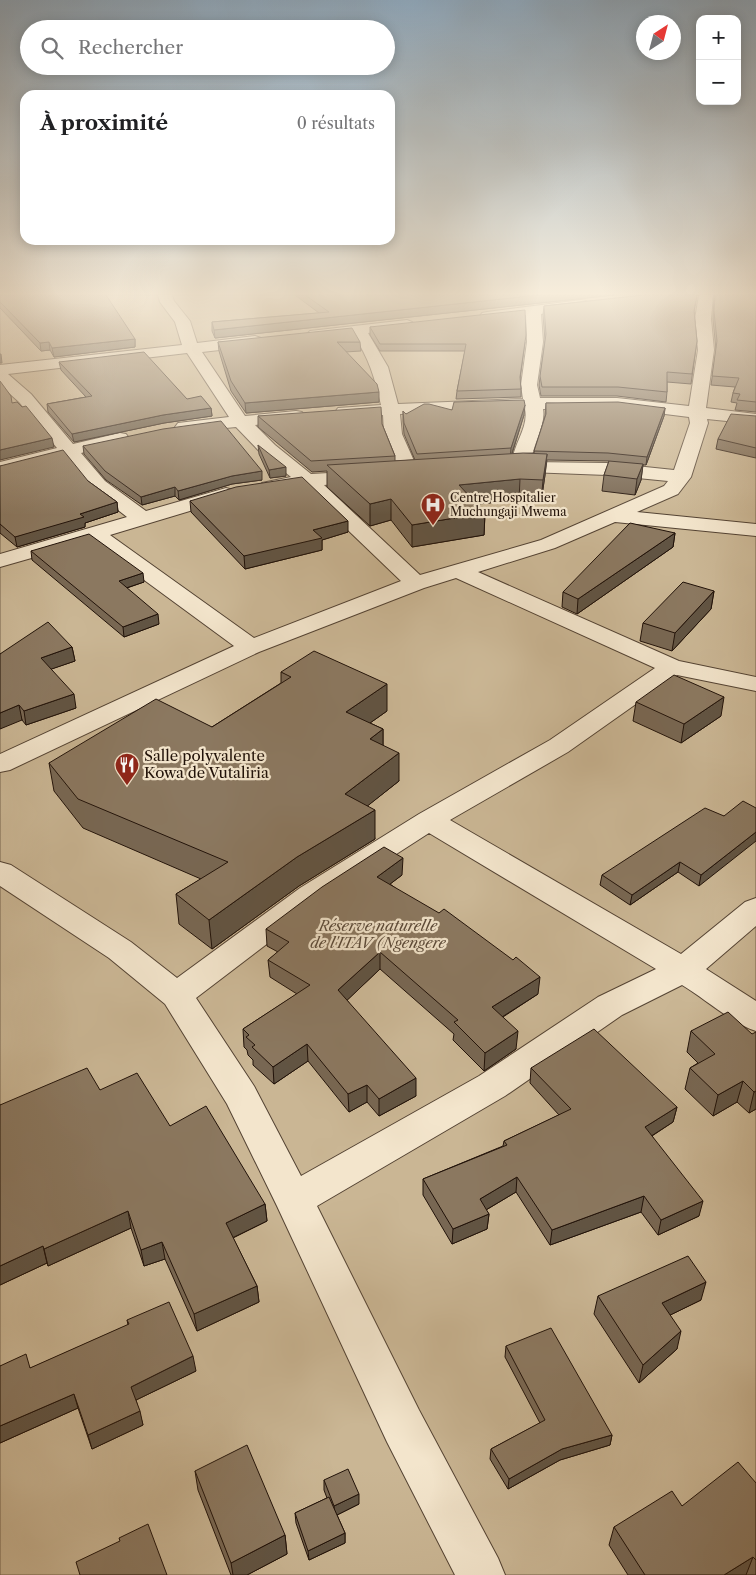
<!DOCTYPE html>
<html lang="fr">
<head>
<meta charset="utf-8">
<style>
  body { margin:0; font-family:"Libre Caslon Text",serif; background:#f6f6f6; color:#202124 }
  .controls { position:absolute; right:15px; top:15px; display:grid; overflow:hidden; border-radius:10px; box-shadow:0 2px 12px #0003 }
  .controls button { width:45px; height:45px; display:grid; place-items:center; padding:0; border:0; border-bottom:1px solid #e0e0e0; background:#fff; color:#202124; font:25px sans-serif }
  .compass { position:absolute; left:636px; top:15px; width:45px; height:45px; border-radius:50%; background:#fff; box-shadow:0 2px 12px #0003; rotate:36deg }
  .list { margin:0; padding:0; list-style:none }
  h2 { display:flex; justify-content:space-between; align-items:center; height:65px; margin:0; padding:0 20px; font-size:21px }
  h2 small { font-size:16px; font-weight:400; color:#757577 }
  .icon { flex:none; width:28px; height:28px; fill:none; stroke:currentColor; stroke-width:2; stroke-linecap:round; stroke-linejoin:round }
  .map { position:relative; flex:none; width:756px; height:1575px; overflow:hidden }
  .search { position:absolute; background:#fff; box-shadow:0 2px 12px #0003; left:20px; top:20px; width:375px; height:55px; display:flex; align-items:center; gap:12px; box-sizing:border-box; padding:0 18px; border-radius:28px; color:#757577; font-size:19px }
  .panel { position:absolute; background:#fff; box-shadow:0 2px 12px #0003; left:20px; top:90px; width:375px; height:155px; border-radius:15px }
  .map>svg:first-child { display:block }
</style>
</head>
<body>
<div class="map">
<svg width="756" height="1575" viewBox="0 0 756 1575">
  <rect width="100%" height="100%" fill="#edd7b0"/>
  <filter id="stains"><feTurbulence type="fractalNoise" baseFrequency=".004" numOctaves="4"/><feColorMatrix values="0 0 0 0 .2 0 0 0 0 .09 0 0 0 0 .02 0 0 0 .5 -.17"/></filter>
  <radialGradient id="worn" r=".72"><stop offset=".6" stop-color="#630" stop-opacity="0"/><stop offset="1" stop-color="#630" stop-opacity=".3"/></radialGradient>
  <path fill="#cab694" stroke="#76644e" d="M0 295H756V1575H0Z"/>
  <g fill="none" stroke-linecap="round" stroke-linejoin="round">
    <defs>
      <path id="minor" d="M158 295H172L174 301 190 321 197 343 255 336 261 338 263 341 261 344 255 346 202 352 245 416 296 411 302 412 305 416 302 420 255 425 275 445 311 474 365 471 372 473 375 477 372 481 324 485 420 575 541 540 664 486 668 481 607 475 501 471 499 467 501 463 512 461C514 444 529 426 525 409L400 414 402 434 419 472 416 476 409 478 402 476 384 434 383 415 344 417 338 416 335 412 338 408 381 405C375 379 369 357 353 335L315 339 310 337 307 334 310 331 407 320 412 322 415 325 412 328 368 333 388 367 398 404 523 399 521 385 527 342 526 315 487 320 482 319 480 316 482 313 487 312 581 300 586 301 588 304 586 307 541 314 543 342 537 385 540 398H617L689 406 698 350 695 319 699 295H713L711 319 714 350 706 408 756 414V424L707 419 708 423 691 477 678 494 637 512 756 524V536L615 522 555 548 478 572 679 661 756 677V691L677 675 568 752 450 820 681 954 745 902 756 898V926L706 969 756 1001V1031C733 1024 704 998 682 985L622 1015 505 1096 317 1206 419 1410 498 1558 505 1575H455L387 1442 277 1206 227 1104 165 1004 109 958 0 886V862L11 865 131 942 177 978 300 888 419 814 550 740 655 668 456 578 424 588 259 652 10 770 0 772V754L234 646 91 541 0 567V554L127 517 91 489 65 457 0 474V462L57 448 19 402 0 385V365L182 345 175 322 160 302ZM187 353 229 417 178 423 175 427 178 431 184 432 236 427 261 453 291 477 262 483 259 487 262 491 269 493 303 487 401 581 254 638 110 535 233 498 236 494 233 490 226 488 146 511 105 481 81 453 126 442 129 438 126 434 120 433 73 444 31 394 8 374ZM617 408 689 417 690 423 674 470 607 463 531 462C533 443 546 425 543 409ZM429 833 656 969 598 997 479 1076 301 1176 254 1086 196 998 322 902Z"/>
    </defs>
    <use href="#minor" stroke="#544333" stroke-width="2"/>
    <use href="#minor" fill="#f3e5cc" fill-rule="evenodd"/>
  </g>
  <path fill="#786753" stroke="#211209" d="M0 295 135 339V347L54 357 50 350 41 351 0 308Z
    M295 295H614L215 338 212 331V322L319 313Z
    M644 295H700H697L694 311 697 341 691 384 667 382V392L666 402 617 396H541L539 385 545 340 543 315 544 306Z
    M714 295H756V412L735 410 737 403 731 402 733 393 735 387 711 385 716 350 713 319Z
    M370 327 525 342 520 379 521 389V397L456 399 457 391 465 351H380L370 335Z
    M218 342H360L361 351 345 352 379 402 246 413 231 391 219 351Z
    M59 362 211 408 212 416 164 423 74 442 48 412 47 404 86 397 61 370Z
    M546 403 665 408 664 416 646 465H643L641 480 635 495 602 491 604 475 609 461 547 460 545 475 541 502 519 500 477 504 485 513 484 535 412 547 391 520 370 526 327 487V471L312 472 258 427V416L382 424 395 456V461L415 460 404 434 403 421V411L406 414 452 410 524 415 512 454 534 453 545 416Z
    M756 416V458L716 449 718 439Z
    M258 445 286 476 270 478 259 454Z
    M83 446 262 480 232 484 179 500 175 496 142 505 106 480 84 454Z
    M0 466 88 481 117 502 118 512 85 523V527L17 547 0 533Z
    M190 501 348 532 322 540V550L245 569 191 512Z
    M675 533 673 547 577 614 562 607 563 592Z
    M31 551 144 582 127 588 159 624 124 637 32 560Z
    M714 591 711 609 672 651 640 641 643 623Z
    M72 647 75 661 51 669 76 708 26 725 22 720 0 654Z
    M281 672 387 711 370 723 383 729V745L399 781 367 806 375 839 299 886 212 949 179 924 176 894 201 879 83 828 54 791 49 763 212 727 281 683Z
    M636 702 721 716 681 743 633 721Z
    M724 816 699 886 678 872 630 905 600 885 602 875Z
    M402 875 390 884 538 994 503 1017 516 1049 484 1071 453 1040 454 1034 380 969 347 1000 416 1096 379 1116 367 1102 349 1112 308 1061 274 1084 253 1065V1060L248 1055 247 1050 244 1047 243 1029 297 994 270 977 268 960 278 952 267 946 266 929Z
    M691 1031 752 1034 756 1109 749 1113 737 1102 713 1116 685 1089 690 1068 698 1063 687 1052Z
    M531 1068 677 1107 673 1122 652 1136 699 1216 658 1235 641 1212 550 1245 516 1192 486 1210 489 1214 487 1229 452 1244 423 1195V1179L503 1146 504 1141 559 1115 530 1083Z
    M100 1090 170 1126 265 1204 267 1221 233 1238 257 1286 259 1302 197 1331 165 1259 144 1266 131 1228 48 1266 47 1263 0 1285V1105Z
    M598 1296 701 1300 670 1315 677 1349 639 1383 594 1314Z
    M127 1320 196 1371 136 1400 143 1425 92 1449 78 1408 0 1443V1366L31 1368 128 1325Z
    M506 1346 612 1435 610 1445 560 1460 508 1489 490 1459 491 1449 540 1423 505 1357Z
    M195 1471 285 1535 287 1554 247 1575H231L198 1490Z
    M324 1480 359 1504 337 1515 345 1533V1543L309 1560 296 1523 295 1513 327 1498 324 1490Z
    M756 1483V1575H628L609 1545 614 1527Z"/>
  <path fill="#615443" stroke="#211209" d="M539 295H614L215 338 214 330Z
    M135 339V347L54 357 52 348Z
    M49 342 50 350 41 351 40 343Z
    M0 354H1L2 363H0Z
    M379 392V402L246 413 245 403Z
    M525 405 524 415 510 459 511 448Z
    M211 408 212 416 164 423 74 442 72 434 163 415Z
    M665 408 664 416 646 465 647 457Z
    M52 438 54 447 0 460V450Z
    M547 454 545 475 541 502 543 480Z
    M643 464 641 480 635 495 637 479Z
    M286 467V476L270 478 269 470Z
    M262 471V480L232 484 179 500 178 491 232 476Z
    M520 479 519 500 458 506 459 485Z
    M175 487V496L142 505 141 497Z
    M391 499V520L370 526V504Z
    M117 502 118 512 85 523V527L17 547 15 537 80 514Z
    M485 513 484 535 412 547V525Z
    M348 521V532L322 540V550L245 569 244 556 313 530Z
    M675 533 673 547 577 614 578 599Z
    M143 573 144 582 120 590 119 581Z
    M714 591 711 609 672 651 675 633Z
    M158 614 159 624 124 637 123 627Z
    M72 647 75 661 43 672 41 658Z
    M387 684V711L346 740V712Z
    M74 694 76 708 26 725 24 711Z
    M724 697 721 716 681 743 684 724Z
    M19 705 22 720 0 729V713Z
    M383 729V757L370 739Z
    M399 753V781L346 823 345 794Z
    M375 810V839L299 886 212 949 209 920 297 857Z
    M756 832V841L699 886 701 875Z
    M403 858 402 875 377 894V877Z
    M680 862 678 872 630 905 632 895Z
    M380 952V969L339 1008 338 990Z
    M540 977 538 994 491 1024 492 1007Z
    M518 1031 516 1049 484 1071 485 1053Z
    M307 1044 308 1061 274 1084 273 1067Z
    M416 1078V1096L379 1116V1099Z
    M743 1081 737 1102 713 1116 718 1095Z
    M367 1085V1102L349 1112 348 1094Z
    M756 1091V1109L749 1113 754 1092Z
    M677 1107 673 1122 642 1142 645 1127Z
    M517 1177 516 1192 479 1214 480 1199Z
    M644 1196 641 1212 550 1245 552 1230Z
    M703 1201 699 1216 658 1235 661 1220Z
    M265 1204 267 1221 228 1240 226 1223Z
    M128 1211 131 1228 48 1266 44 1249Z
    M489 1214 487 1229 452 1244 453 1229Z
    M162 1242 165 1259 144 1266 141 1250Z
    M43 1246 47 1263 0 1285V1266Z
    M706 1282 701 1300 658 1321 662 1303Z
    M257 1286 259 1302 197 1331 194 1314Z
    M681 1331 677 1349 639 1383 643 1365Z
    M193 1356 196 1371 134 1401 131 1387Z
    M74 1394 78 1408 0 1443V1426Z
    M140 1411 143 1425 92 1449 88 1435Z
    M612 1435 610 1445 560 1460 508 1489 509 1479 562 1449Z
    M359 1494V1504L335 1516 334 1506Z
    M345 1533V1543L309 1560 308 1551Z
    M285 1535 287 1554 247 1575H233L231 1563Z
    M753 1557 746 1575H724Z"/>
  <path fill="#8b7860" stroke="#211209" d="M0 295H106L135 339 52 348 49 342 40 343 0 302Z
    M305 295H539L214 330 212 322 329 312Z
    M644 295H697L694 311 697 341 692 374 667 372V392L618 387H542L540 376 546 334 544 306Z
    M715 295H756V402L737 400 740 394 733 393 739 378 712 376 717 341 714 311Z
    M525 310 526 335 520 377 521 389 457 391 466 344H380L370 327Z
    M352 328 360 342H337L377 384 379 392 245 403 231 381 218 342Z
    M144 352 187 399 201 396 211 408 163 415 72 434 47 404 92 396 59 362Z
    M0 381 11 396 12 403 17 402 22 407 26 406 52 438 0 450Z
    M524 400 525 405 511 448 417 454 404 423 403 411 406 414 424 404H429L452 410 454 402Z
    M618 402 665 408 647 457 608 453 534 451 546 414V403Z
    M381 407 382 424 395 456 311 461 258 416Z
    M731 414 756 416V448L718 439Z
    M221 421 262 471 232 476 178 491 175 487 141 497 105 471 83 446 163 429Z
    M258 445 286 467 269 470Z
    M63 450 88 481 117 502 80 514 84 517 15 537 0 524V466Z
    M523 453 547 454 543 480 520 479 459 485 485 513 412 525 391 499 370 504 327 465Z
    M609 461 643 464 637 479 604 475Z
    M302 477 348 521 313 530 322 538 244 556 190 501 236 487Z
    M630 523 675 533 578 599 563 592Z
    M89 534 143 573 119 581 158 614 123 627 31 551Z
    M683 582 714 591 675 633 643 623Z
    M48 622 72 647 41 658 74 694 24 711 19 705 0 713V654Z
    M314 651 387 684 346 712 383 729 370 739 399 753 345 794 375 810 297 857 209 920 176 894 228 862 78 799 49 763 156 699 212 727 291 677 281 672Z
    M674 675 724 697 684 724 636 702Z
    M743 801 756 808V832L701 875 680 862 632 895 602 875 705 808 724 816Z
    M384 847 403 858 377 877 439 913 444 909 513 960 516 957 540 977 492 1007 518 1031 485 1053 454 1022 458 1020 380 952 338 990 416 1078 379 1099 367 1085 348 1094 307 1044 273 1067 252 1047 255 1045 246 1037 249 1035 243 1029 310 985 268 960 289 942 266 929 322 887Z
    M728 1012 752 1034 756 1032V1091L754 1092 743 1081 718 1095 690 1068 715 1054 691 1031Z
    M594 1029 677 1107 645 1127 703 1201 661 1220 644 1196 552 1230 517 1177 480 1199 489 1214 453 1229 423 1179 507 1145 504 1141 571 1109 531 1068Z
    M87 1068 100 1090 137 1073 170 1126 206 1106 265 1204 226 1223 257 1286 194 1314 162 1242 141 1250 128 1211 44 1249 43 1246 0 1266V1105Z
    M688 1256 706 1282 662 1303 681 1331 643 1365 598 1296Z
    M169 1302 193 1356 131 1387 140 1411 88 1435 74 1394 0 1426V1366L26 1354 30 1368 129 1324 127 1320Z
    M551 1328 612 1435 562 1449 509 1479 491 1449 545 1420 506 1346Z
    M247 1445 285 1535 231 1563 195 1471Z
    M738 1462 756 1483V1560L753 1557 724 1575H645L614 1527 672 1491 682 1506Z
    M348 1469 359 1494 334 1506 324 1480Z
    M329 1497 345 1533 308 1551 295 1513Z
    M148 1524 167 1575H80L76 1562 120 1541 119 1538Z"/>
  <linearGradient id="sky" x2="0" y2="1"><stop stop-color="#8ea7bb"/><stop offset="0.57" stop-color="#f7eddb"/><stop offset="1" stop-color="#f7eddb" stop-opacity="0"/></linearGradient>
  <rect width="756" height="515" fill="url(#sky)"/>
  <defs>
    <symbol id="hospital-pin" viewBox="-11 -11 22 30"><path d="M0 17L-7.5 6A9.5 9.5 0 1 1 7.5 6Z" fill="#8f2418" stroke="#f3e5cc"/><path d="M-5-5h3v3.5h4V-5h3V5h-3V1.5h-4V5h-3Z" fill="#fff"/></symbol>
    <symbol id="restaurant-pin" viewBox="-11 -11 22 30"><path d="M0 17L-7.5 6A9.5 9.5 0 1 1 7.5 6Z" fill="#8f2418" stroke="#f3e5cc"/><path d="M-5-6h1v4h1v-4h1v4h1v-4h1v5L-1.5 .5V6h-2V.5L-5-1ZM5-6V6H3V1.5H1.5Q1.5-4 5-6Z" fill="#fff"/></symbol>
  </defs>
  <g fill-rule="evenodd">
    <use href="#hospital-pin" x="419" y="491" width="28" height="38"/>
    <use href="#restaurant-pin" x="113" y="751" width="28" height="38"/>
  </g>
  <g text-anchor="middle" stroke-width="4.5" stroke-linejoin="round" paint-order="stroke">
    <g font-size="12" fill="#211209" stroke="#f3e5cc" text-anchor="start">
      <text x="450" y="502">Centre Hospitalier<tspan x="450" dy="14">Muchungaji Mwema</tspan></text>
    </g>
    <g font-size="15" fill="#211209" stroke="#f3e5cc" text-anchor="start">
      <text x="144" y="761">Salle polyvalente<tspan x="144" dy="17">Kowa de Vutaliria</tspan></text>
    </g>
    <g font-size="15" font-style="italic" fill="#5c4b3a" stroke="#f3e5cc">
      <text x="378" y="931">Réserve naturelle<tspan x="378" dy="17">de l'ITAV (Ngengere</tspan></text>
    </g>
  </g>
  <rect width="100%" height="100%" filter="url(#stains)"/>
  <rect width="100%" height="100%" fill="url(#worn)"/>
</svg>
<div class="controls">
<button>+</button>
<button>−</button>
</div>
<svg class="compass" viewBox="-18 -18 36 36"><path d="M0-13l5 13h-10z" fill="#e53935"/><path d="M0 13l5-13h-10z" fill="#757577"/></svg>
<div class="search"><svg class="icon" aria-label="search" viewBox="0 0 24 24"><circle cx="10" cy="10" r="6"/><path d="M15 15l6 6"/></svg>Rechercher</div>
<section class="panel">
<h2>À proximité<small>0 résultats</small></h2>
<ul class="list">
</ul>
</section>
</div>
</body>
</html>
